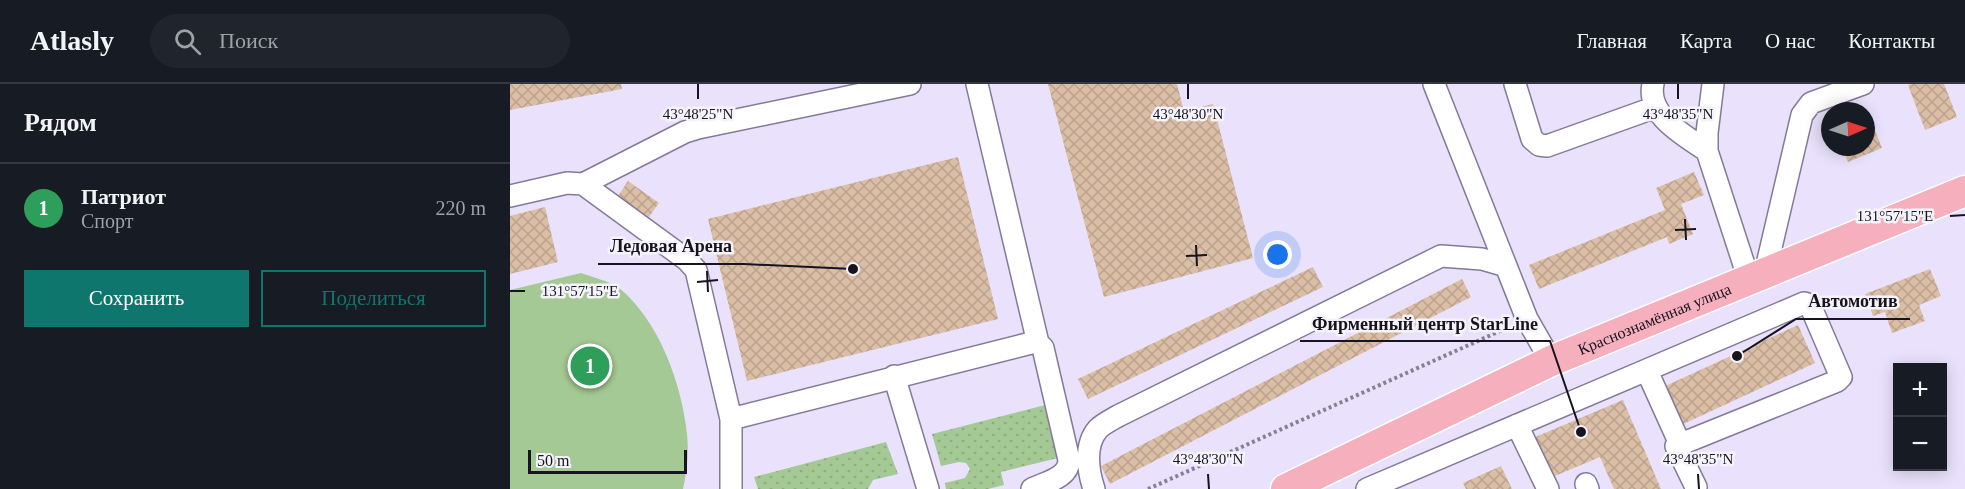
<!DOCTYPE html>
<html lang="ru">
<head>
<meta charset="utf-8">
<style>
  body { margin:0; font-family:Georgia,serif; background:#20242c; color:#f1f3f6 }
  .controls { position:absolute; right:18px; bottom:18px; display:grid; overflow:hidden; border-radius:0px; box-shadow:0 3px 15px #0003 }
  .controls button { width:54px; height:54px; display:grid; place-items:center; padding:0; border:0; border-bottom:2px solid #363941; background:#171b24; color:#f1f3f6; font:30px sans-serif }
  .compass { position:absolute; left:1311px; top:18px; width:54px; height:54px; border-radius:50%; background:#171b24; box-shadow:0 3px 15px #0003; rotate:87deg }
  .scale { position:absolute; left:18px; bottom:15px; width:159px; box-sizing:border-box; padding-left:6px; border:3px solid #17131f; border-top:0; font-size:16px; line-height:21px; white-space:nowrap; color:#17131f; -webkit-text-stroke:4px #f5f3fa; paint-order:stroke }
  .you { position:absolute; left:768px; top:171px; width:21px; height:21px; margin:-15px; border:4px solid #fff; border-radius:50%; background:#1a73e8; box-shadow:0 0 0 9px #1a73e833 }
  .badge { display:grid; place-items:center; width:39px; height:39px; border-radius:50%; background:#0f766e; color:#fff; font-size:20px; font-weight:700 }
  .pin { position:absolute; translate:-50% -50%; border:3px solid #fff; box-shadow:0 2px 6px #0006 }
  .list { margin:0; padding:0; list-style:none }
  h2 { display:flex; justify-content:space-between; align-items:center; height:78px; margin:0; padding:0 24px; font-size:26px }
  h2 small { font-size:20px; font-weight:400; color:#9ea1a6 }
  .list li { display:grid; grid-template-columns:39px 1fr auto; gap:18px; align-items:center; box-sizing:border-box; height:90px; padding:0 24px; border-top:2px solid #363941 }
  .list b { display:block; font-size:22px; white-space:nowrap }
  .list p { margin:0; font-size:20px; white-space:nowrap; color:#9ea1a6 }
  .list em { font-size:20px; font-style:normal; color:#9ea1a6 }
  .actions { display:flex; gap:12px; padding:18px 24px }
  .actions a { flex:1; padding:14px 0; border:2px solid #0f766e; border-radius:0px; text-align:center; font-size:21px; color:#0f766e }
  .actions .main { background:#0f766e; color:#fff }
  .icon { flex:none; width:33px; height:33px; fill:none; stroke:currentColor; stroke-width:2; stroke-linecap:round; stroke-linejoin:round }
  .map { position:relative; flex:none; width:1455px; height:405px; overflow:hidden }
  header { display:flex; align-items:center; gap:36px; box-sizing:border-box; height:84px; padding:0 30px; background:#171b24; border-bottom:2px solid #363941 }
  header strong { font-size:28px }
  nav { display:flex; gap:33px; margin-inline-start:auto; font-size:21px }
  .search { width:420px; height:54px; background:#20242c; display:flex; align-items:center; gap:15px; box-sizing:border-box; padding:0 21px; border-radius:33px; color:#9ea1a6; font-size:22px }
  main { display:flex }
  aside { flex:1; background:#171b24 }
  .map>svg:first-child { display:block }
</style>
</head>
<body>
<header>
<strong>Atlasly</strong>
<div class="search"><svg class="icon" aria-label="search" viewBox="0 0 24 24"><circle cx="10" cy="10" r="6"/><path d="M15 15l6 6"/></svg>Поиск</div>
<nav><a>Главная</a><a>Карта</a><a>О нас</a><a>Контакты</a></nav>
</header>
<main>
<aside>
<h2>Рядом<small></small></h2>
<ul class="list">
<li><span class="badge" style="background:#2e9e5b">1</span><div><b>Патриот</b><p>Спорт</p></div><em>220 m</em></li>
</ul>
<div class="actions"><a class="main">Сохранить</a><a>Поделиться</a></div>
</aside>
<div class="map">
<svg width="1455" height="405" viewBox="0 0 1455 405">
  <defs>
    <pattern id="grass-dots" width="8" height="8" patternUnits="userSpaceOnUse" patternTransform="scale(1.5)"><rect width="8" height="8" fill="#a5c994"/><path d="M2 2h.1M6 6h.1" fill="none" stroke="#8dac7f" stroke-width="1.8" stroke-linecap="round"/></pattern>
    <pattern id="building-cross-hatch" width="8" height="8" patternUnits="userSpaceOnUse" patternTransform="scale(1.5)"><rect width="8" height="8" fill="#dbbea6"/><path d="M0 0l8 8M0 8l8-8" fill="none" stroke="#bba28e"/></pattern>
  </defs>
  <rect width="100%" height="100%" fill="#eae2fd"/>
  <path fill="url(#grass-dots)" d="M539 320 552 373 491 388 494 401 478 405H436L435 399 455 394 460 385 456 379 449 378 431 382 422 350Z
    M376 358 388 390 363 396 358 405H248L244 393Z"/>
  <path fill="#a5c994" d="M71 189C82 193 99 197 109 204 149 236 172 301 177 350 179 369 177 387 173 405H0V206Z"/>
  <path fill="url(#building-cross-hatch)" d="M0 0H111L112 5 0 26Z
    M538 0H667L674 27 703 20 743 174 594 213Z
    M1401 0H1434L1447 33 1415 46 1398 1Z
    M1358 29 1372 64 1338 78 1332 63H1356V30Z
    M448 73 488 235 237 297 198 135Z
    M1184 88 1194 111 1171 120 1183 150 1159 160 1157 153 1029 205 1019 181 1155 126 1146 104Z
    M118 97 149 119 136 137 106 115Z
    M35 123 48 178 0 190V132Z
    M803 183 813 203 578 315 568 295Z
    M1420 185 1431 212 1409 221 1415 237 1382 249 1375 228 1363 232 1355 210Z
    M952 195 961 213 600 400 591 382Z
    M1288 241 1305 279 1169 342 1151 304Z
    M1113 316 1151 405H1104L1090 373 1040 394 1023 354Z
    M991 382 1002 405H956L953 399Z"/>
  <g fill="none" stroke-linecap="round" stroke-linejoin="round">
    <defs>
      <path id="minor" d="M467 0 528 259
        M924 0 996 182
        M1005 0 1022 55 1029 61 1037 62 1146 23
        M1143 0C1136 32 1176 52 1197 67
        M1203 0 1197 49V67L1239 196
        M73 100 175 48 188 44 400 0
        M0 112 57 99 73 100 177 176 186 186 221 335 521 259H528L533 264 559 376C559 394 536 398 522 405
        M1255 189 1292 31 1301 19 1353 0
        M1137 287 1170 360
        M384 292 418 405
        M221 335V405
        M1007 341 1038 405
        M1076 400 1078 405
        M584 405C578 387 574 361 588 345 593 340 601 336 608 332L931 172 972 175 996 182 1017 235 1041 277
        M857 405 1294 219 1300 221 1331 293 1327 297 1166 362 1186 403"/>
      <g id="highway">
        <path id="s1" d="M776 405 1041 277 1455 107"/>
      </g>
    </defs>
    <use href="#minor" stroke="#837a98" stroke-width="24"/>
    <use href="#highway" stroke="#fff" stroke-width="33"/>
    <path stroke="#868094" stroke-width="4" stroke-dasharray="3 3" stroke-linecap="butt" d="M638 405 999 243"/>
    <use href="#minor" stroke="#fff" stroke-width="21"/>
    <use href="#highway" stroke="#f6afbd" stroke-width="30"/>
  </g>
  <path fill="none" stroke="#17131f" stroke-width="2" d="M188 0V15M678 0V15M1168 0V15M1440 132 1455 131M1175 135 1176 156M1165 146 1186 145M686 161 687 182M676 172 697 171M197 187 198 208M187 198 208 196M0 207H15M698 390 699 405M1188 390 1189 405"/>
  <g text-anchor="middle" stroke-width="5" stroke-linejoin="round" paint-order="stroke">
    <g font-size="16" fill="#17131f" stroke="#f5f3fa">
      <text dy="6" stroke="none"><textPath href="#s1" startOffset="406">Краснознамённая улица</textPath></text>
    </g>
  </g>
  <g font-size="15" text-anchor="middle" fill="#17131f" stroke="#f5f3fa" stroke-width="5" stroke-linejoin="round" paint-order="stroke">
    <text x="188" y="35">43°48'25"N</text>
    <text x="678" y="35">43°48'30"N</text>
    <text x="1168" y="35">43°48'35"N</text>
    <text x="1385" y="137">131°57'15"E</text>
    <text x="70" y="212">131°57'15"E</text>
    <text x="698" y="380">43°48'30"N</text>
    <text x="1188" y="380">43°48'35"N</text>
  </g>
  <path fill="none" stroke="#17131f" stroke-width="2" d="M343 185L234 180H88M1227 272L1286 235H1400M1071 348L1040 257H790"/>
  <g fill="#17131f" stroke="#f5f3fa" stroke-width="2">
    <circle cx="343" cy="185" r="6"/>
    <circle cx="1227" cy="272" r="6"/>
    <circle cx="1071" cy="348" r="6"/>
  </g>
  <g font-size="18" text-anchor="middle" font-weight="bold" fill="#17131f" stroke="#f5f3fa" stroke-width="5" stroke-linejoin="round" paint-order="stroke">
    <text x="161" y="168">Ледовая Арена</text>
    <text x="1343" y="223">Автомотив</text>
    <text x="915" y="246">Фирменный центр StarLine</text>
  </g>
</svg>
<div class="controls">
<button>+</button>
<button>−</button>
</div>
<svg class="compass" viewBox="-18 -18 36 36"><path d="M0-13l5 13h-10z" fill="#e53935"/><path d="M0 13l5-13h-10z" fill="#9ea1a6"/></svg>
<div class="scale">50 m</div>
<div class="you"></div>
<div class="pin badge" style="left:80px;top:282px;background:#2e9e5b">1</div>
</div>
</main>
</body>
</html>
